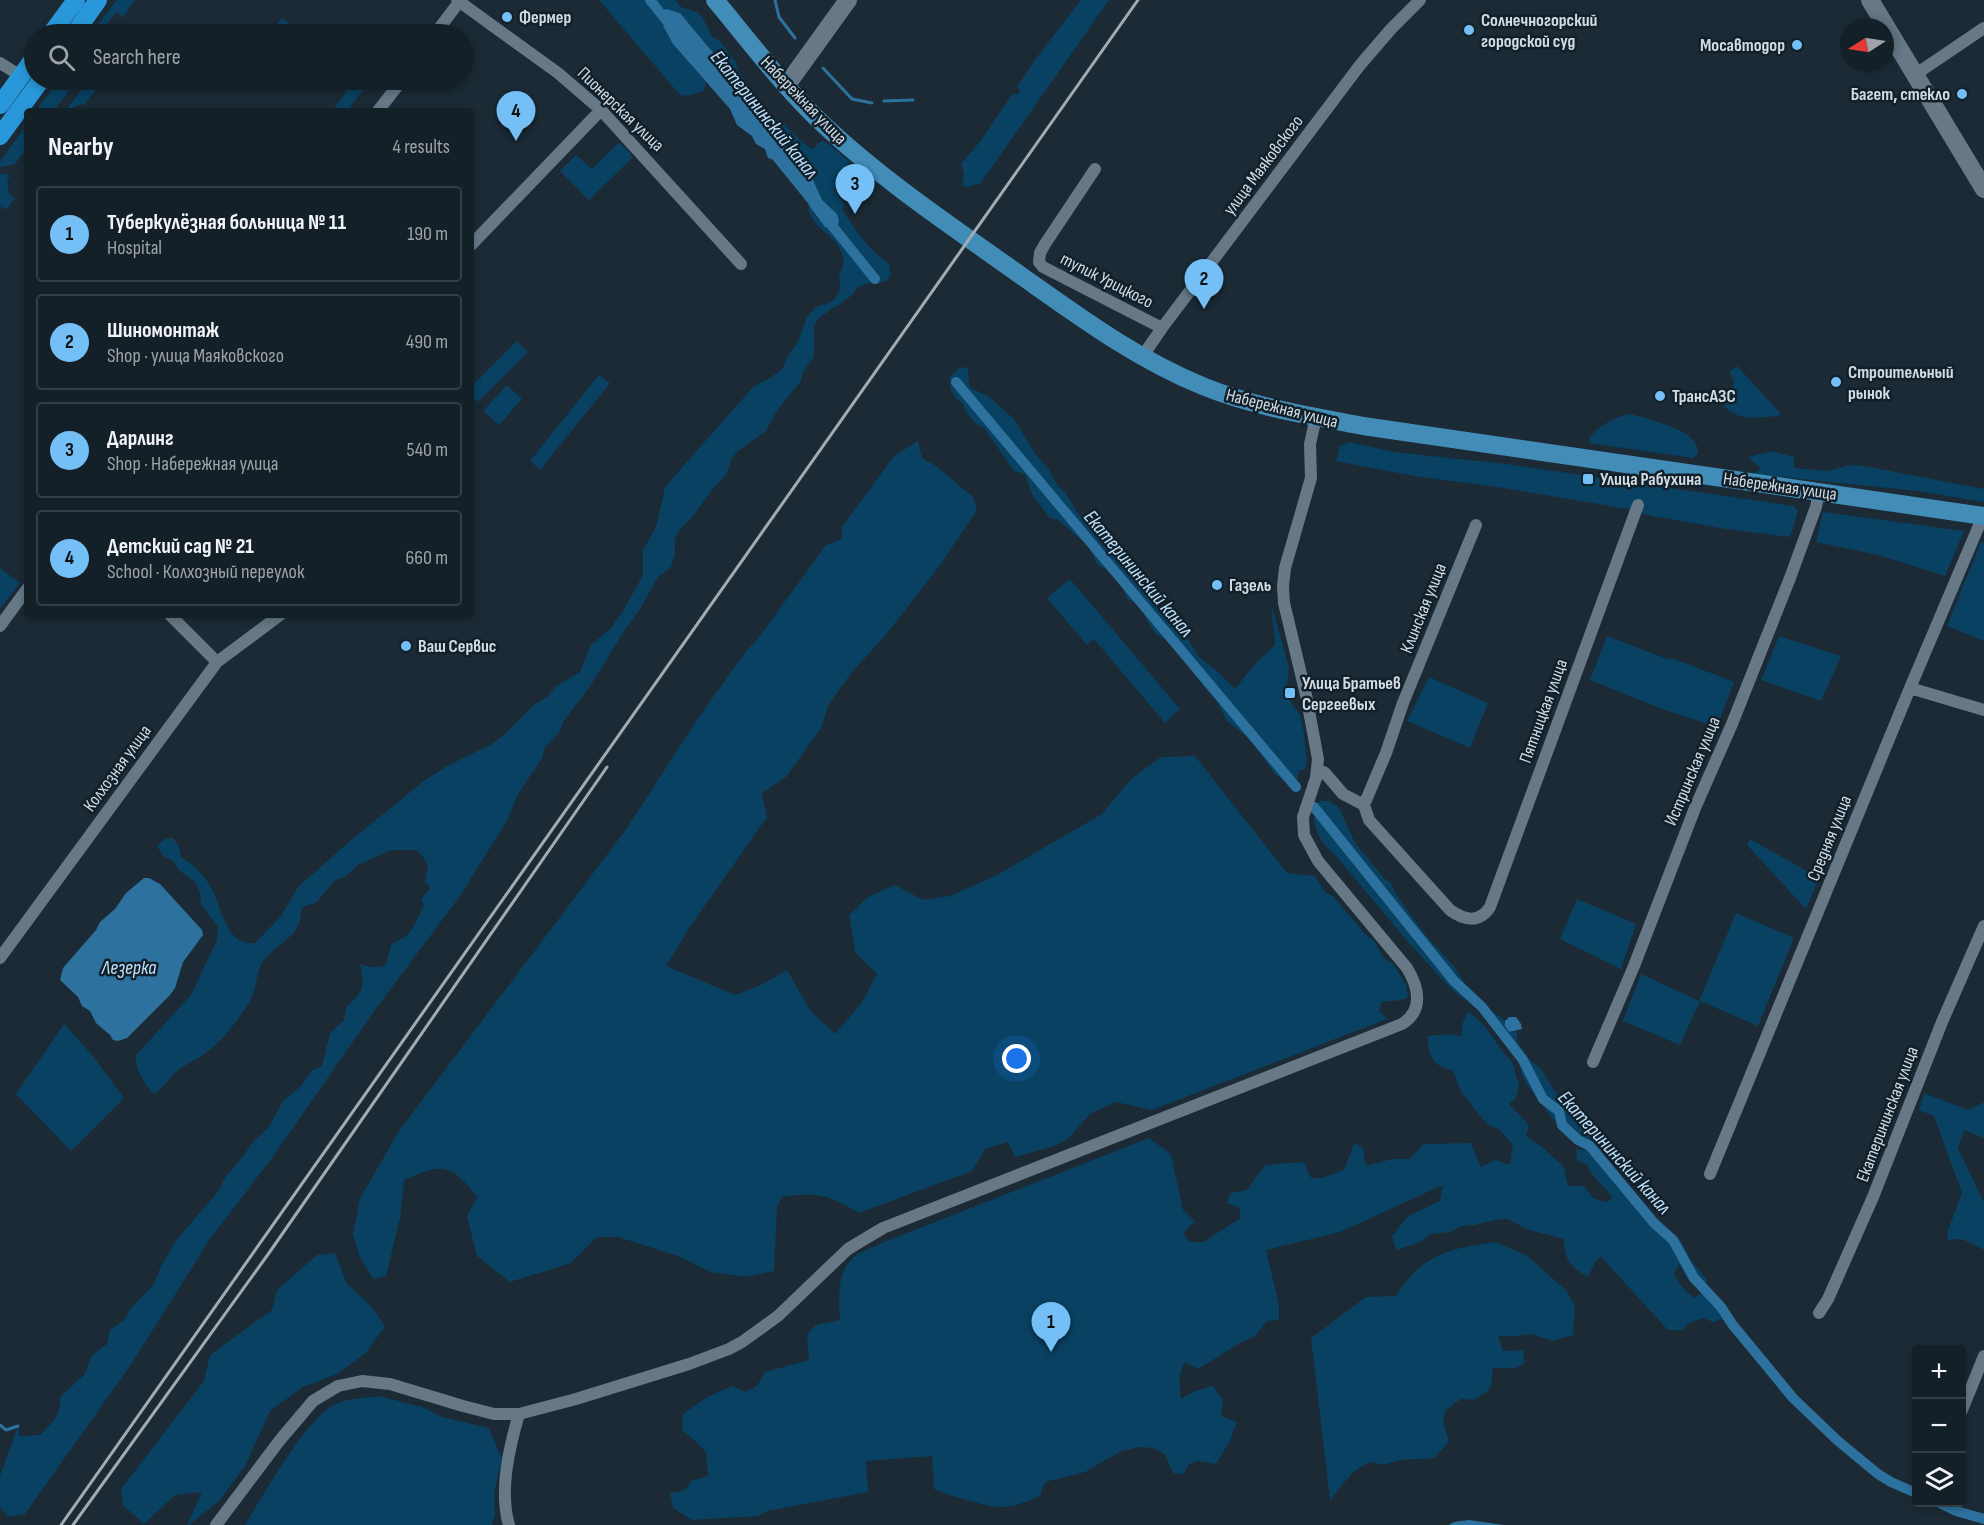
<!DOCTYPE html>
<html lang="en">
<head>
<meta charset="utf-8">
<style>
  body { margin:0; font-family:"Sofia Sans Condensed",sans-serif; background:#1d2830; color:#f1f3f6 }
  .controls { position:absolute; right:18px; bottom:18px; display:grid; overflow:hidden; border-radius:6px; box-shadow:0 3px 9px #0003 }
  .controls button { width:54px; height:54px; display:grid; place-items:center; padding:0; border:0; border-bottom:2px solid #333e45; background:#142028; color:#f1f3f6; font:30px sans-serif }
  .compass { position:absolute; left:1840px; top:18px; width:54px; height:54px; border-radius:50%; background:#142028; box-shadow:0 3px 9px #0003; rotate:258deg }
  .you { position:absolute; left:1017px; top:1059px; width:21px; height:21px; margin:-15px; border:4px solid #fff; border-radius:50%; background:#1a73e8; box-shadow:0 0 0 9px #1a73e833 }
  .badge { display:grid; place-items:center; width:39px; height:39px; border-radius:50%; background:#74c0f6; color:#111; font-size:20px; font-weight:700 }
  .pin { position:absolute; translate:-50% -50px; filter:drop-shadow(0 2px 3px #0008) }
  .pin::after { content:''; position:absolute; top:32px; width:21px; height:18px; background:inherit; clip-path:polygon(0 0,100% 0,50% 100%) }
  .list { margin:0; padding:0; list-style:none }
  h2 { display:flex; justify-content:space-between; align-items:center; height:78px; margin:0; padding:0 24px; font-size:26px }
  h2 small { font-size:20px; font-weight:400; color:#9da3a8 }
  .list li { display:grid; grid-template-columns:39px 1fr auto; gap:18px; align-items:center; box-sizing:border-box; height:96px; margin:0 12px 12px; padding:0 12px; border:2px solid #333e45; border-radius:6px }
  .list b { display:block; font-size:22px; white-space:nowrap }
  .list p { margin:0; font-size:20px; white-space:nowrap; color:#9da3a8 }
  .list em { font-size:20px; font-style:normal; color:#9da3a8 }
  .icon { flex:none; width:33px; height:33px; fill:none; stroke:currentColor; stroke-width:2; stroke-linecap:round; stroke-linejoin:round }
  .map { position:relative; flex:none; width:1984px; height:1525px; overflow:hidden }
  .search { position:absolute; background:#142028; box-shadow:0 3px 9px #0003; left:24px; top:24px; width:450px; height:66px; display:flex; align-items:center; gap:15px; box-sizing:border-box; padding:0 21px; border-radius:33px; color:#9da3a8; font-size:22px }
  .panel { position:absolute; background:#142028; box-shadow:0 3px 9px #0003; left:24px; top:108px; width:450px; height:510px; border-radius:6px }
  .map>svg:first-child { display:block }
</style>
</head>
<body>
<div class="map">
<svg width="1984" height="1525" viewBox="0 0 1984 1525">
  <rect width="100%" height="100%" fill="#1b2a35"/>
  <path fill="#094162" d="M117 0H135L123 17 116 12 99 34H91Z
    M599 0H675L681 7 697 12 703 18 712 37 719 40 735 61 738 71 745 80 751 93 739 88 730 73 680 13 661 12 670 19 669 24 663 27 673 44 706 82 704 91 687 96 680 95Z
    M1081 0H1109L980 184 966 187 962 185 964 174 961 164 979 143 1013 93 1017 95 1020 90 1017 87 1037 57Z
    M282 18 300 31 297 34H269Z
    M59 80H77L54 111H36Z
    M89 80H103L85 104 74 106V111H65Z
    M355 80H370L347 111H332Z
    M763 113C789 120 791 137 813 149L821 141 826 142 850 162 835 176 842 183 834 190 845 205 842 209C855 230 868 249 889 264L891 275 886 281 879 283 870 282 857 288 851 296 837 306 831 309 818 319 814 326V357L803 372 801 381 778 409 766 431 738 451 732 458 726 475 712 490 690 520 680 529 675 538V553L671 567 658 577 640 609 622 634 591 685 563 722 560 732 545 747 542 758 517 796 508 819 460 896 375 1010 272 1158 210 1239 132 1363 25 1514 9 1517 0 1508V1476L18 1426 19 1436 40 1435C53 1422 61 1416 60 1397L85 1374 92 1355 107 1344 110 1330 124 1320 131 1308 154 1284 160 1268 177 1239 217 1193 226 1176 241 1159 252 1143 268 1128 283 1101 301 1086 311 1071 322 1066 330 1033 344 1020 347 1006 354 1000 361 990 363 982 360 964C370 968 376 968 386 965L391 945C396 941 404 938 408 934 414 929 419 913 424 906L421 899 430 888 425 881 428 867 424 858 416 850H391L358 865 345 877 335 880 317 902 303 907C300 913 301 919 299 924 292 940 274 947 264 960 255 971 258 987 251 999 239 1019 223 1041 204 1054 195 1061 185 1064 177 1071 169 1078 164 1088 154 1094 144 1084 135 1069 136 1055L191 995 217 940 218 926 201 905 200 892 195 882 180 871 172 860 163 856 157 846 165 839 173 838 179 847 181 857C193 864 203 874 210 886 223 906 224 946 255 943L281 916 298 887 351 840 424 781 447 766 492 744 504 735 534 705 547 697 555 687 580 672 591 645 610 629 623 611 643 575V550L656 527 665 488 670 481 754 386 770 378 782 369 789 354 797 344 807 317 817 306C828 305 838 300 840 288 842 282 839 285 839 278 841 266 847 267 841 252 832 229 807 230 808 199L810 207 818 219 837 214 821 200 813 180 798 159 780 139 774 135Z
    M27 124V148L15 164 0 167V162Z
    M619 142 633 157 589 200 560 171 576 155 592 169Z
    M6 173 10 176 7 180 9 194 15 198 6 210 0 206V175Z
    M517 341 528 352 478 402 471 395V387Z
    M1737 366 1782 415C1764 418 1738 422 1725 407V404L1734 383 1730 371Z
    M963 367 968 368 969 385 973 389 988 396 1014 419 1036 455 1048 468 1058 486 1066 493 1078 514 1090 522 1095 529 1099 541 1105 547 1117 551 1121 556 1123 567 1142 582 1148 591 1154 596 1157 607 1163 615 1183 626 1186 636 1198 656 1218 672 1235 689 1254 665 1275 645 1271 604 1289 667 1287 685 1291 702 1300 715 1304 733 1307 764 1304 770H1299L1296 787 1293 789 1274 773 1259 752 1246 736 1227 721 1217 702 1193 673 1185 660 1168 641 1156 634 1148 622 1141 608 1135 603 1127 599 1120 581 1112 572 1098 565 1088 546 1057 519 1050 518 1033 496 1025 474 1014 471 984 428 976 424 966 412 963 404 956 399 951 390 950 377 958 369Z
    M599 375 610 383 540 470 530 461Z
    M507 385 522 399 499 425 483 411Z
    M1631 414C1650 420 1700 430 1698 453L1693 458 1589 443V438C1600 425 1615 416 1631 414Z
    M918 441 922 458 936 466 973 497 977 510 938 568 884 637 852 672 829 704 821 728 786 777 762 793 767 817 690 927 666 966 735 995 761 985 787 970 810 1010 835 1034 861 1004 877 974 855 952 849 915 868 897 895 885 923 900 950 896 997 875 1102 814 1130 780 1161 757 1195 756 1287 873 1315 876 1325 892 1333 896 1365 934 1375 942 1383 957 1393 964 1406 985 1408 997C1400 1002 1392 1000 1382 1002L1379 1011 1387 1019 1152 1110 1116 1102 1090 1114 1068 1139 1054 1146 1015 1157 1008 1142 985 1149 972 1171 859 1213C827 1194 818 1192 782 1197L777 1207 774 1271 746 1277 710 1272 678 1256 618 1237H597L571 1263 510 1282 477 1256 467 1216 477 1197C451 1163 442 1163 404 1180L400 1218 386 1276 373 1279 359 1255 353 1234 360 1198 399 1131 627 828 698 718 747 650 757 640 826 545 842 539V527L894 456Z
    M1349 442 1394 452 1506 464 1794 506 1798 511 1790 537 1726 529 1651 516 1628 509 1504 488 1414 476 1336 461 1340 446Z
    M1772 451 1794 457V468L1828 471 1849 465 1864 466 1984 489V502L1917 491 1753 474 1761 469 1748 457Z
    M1823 512 1964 531 1945 576 1878 555 1816 542Z
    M1981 542 1984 543V641L1947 626Z
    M0 568 20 583 0 609Z
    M1070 579 1180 709 1165 723 1094 639 1087 645 1047 598Z
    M1607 636 1670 660 1672 658 1734 682 1717 727 1662 709 1590 680Z
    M1779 636 1841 656 1821 701 1761 680Z
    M1429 677 1488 703 1470 748 1407 721Z
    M1320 801H1329L1339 808 1355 843 1384 878 1391 883 1397 896 1424 933 1456 969 1463 981 1492 1011 1505 1021V1026L1509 1032 1517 1031V1041L1529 1059 1541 1069 1553 1089 1570 1107 1609 1162 1658 1220 1681 1241 1690 1259 1707 1280 1706 1289C1690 1288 1686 1276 1679 1264L1674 1274 1681 1286 1694 1298 1703 1292C1711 1296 1715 1305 1722 1311V1319L1713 1322 1703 1318 1689 1323 1682 1330H1668L1601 1257 1595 1262 1588 1277C1570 1267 1564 1259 1564 1239L1526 1229 1508 1219 1494 1220 1475 1225 1462 1226 1450 1232 1431 1234 1420 1242 1396 1250 1392 1236 1408 1216 1440 1201 1443 1185 1340 1232 1266 1250 1279 1305V1320L1267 1321 1255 1336 1238 1344 1198 1369 1184 1362 1179 1378 1181 1399 1195 1391 1213 1386 1223 1400 1221 1416 1237 1422 1230 1441 1216 1464 1198 1461 1189 1464 1184 1474 1173 1473 1165 1454 1153 1448 1139 1447 1121 1451 1085 1472 1045 1482 1040 1496C1028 1501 1017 1506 1004 1507 988 1508 949 1495 934 1489L932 1456 866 1461 868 1492 767 1511 758 1516 692 1520 673 1508 670 1493 684 1491 691 1481 708 1476 706 1452 694 1440 682 1430 683 1414 709 1396 733 1386 745 1392 757 1386 765 1372 809 1360 807 1334 816 1325 840 1320C839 1301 836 1271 854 1257 862 1250 875 1247 884 1242L1149 1138 1171 1154 1183 1210 1195 1221 1183 1234 1190 1242H1203L1241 1218 1239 1207 1227 1203 1231 1193 1247 1190 1265 1165 1304 1162 1311 1178H1322L1344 1170 1354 1143 1363 1148 1366 1166 1392 1159H1410L1423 1144 1471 1143 1481 1167 1496 1160 1510 1165 1513 1145 1500 1130 1486 1123 1461 1092 1453 1071C1432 1065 1430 1058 1427 1036L1448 1034 1461 1036 1463 1022 1468 1011 1483 1024 1501 1049 1512 1062 1519 1085 1516 1098 1509 1104 1529 1125 1526 1136 1542 1147 1564 1167 1568 1186H1584L1593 1198 1606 1202 1613 1198C1605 1186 1592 1178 1587 1165L1577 1160 1576 1149 1585 1150 1572 1135 1553 1119 1535 1095 1524 1080 1517 1059 1490 1020 1476 1006 1461 997 1449 987 1409 943 1336 856C1319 840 1313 830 1314 807Z
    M1750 839 1819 878 1806 909 1747 845Z
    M1577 899 1636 924 1621 969 1560 939Z
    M1736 913 1794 938 1758 1026 1700 1001 1680 1045 1623 1021 1641 974 1699 1001Z
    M64 1024 92 1055 124 1098 71 1151 16 1094Z
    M1924 1093 1968 1110 1984 1102V1138L1964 1130 1958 1148 1984 1203V1250C1972 1244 1961 1235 1947 1241L1948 1230 1962 1193 1934 1116 1919 1110Z
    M1495 1242 1526 1255 1567 1291 1575 1307 1573 1335 1553 1341 1531 1334 1517 1336H1498L1503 1351 1523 1350 1524 1364 1515 1368H1493L1490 1389 1474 1400 1461 1399 1446 1410 1443 1422 1449 1442 1434 1458 1401 1460 1383 1465 1369 1462 1353 1472 1330 1500 1311 1338 1366 1297 1396 1296C1421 1255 1450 1248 1495 1242Z
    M335 1253 347 1284 370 1305 385 1326 366 1353 337 1374 303 1387 270 1411 245 1466 219 1501 189 1525H187L202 1492 175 1495 144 1524 123 1505 121 1489 204 1381 210 1355 272 1310 277 1290 317 1255Z
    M379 1396 422 1407 442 1417 489 1428 502 1459 494 1493 495 1513 492 1525H245C263 1496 308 1414 338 1403 350 1398 366 1398 379 1396Z"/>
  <path fill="#2d729e" d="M666 9 680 13 730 73 739 88 751 93 755 103 763 113 774 135 780 139 798 159 813 180 822 200 837 214 839 221 837 227 831 229 825 227 810 207 807 193 799 181 793 177 784 163 768 158 765 149 756 144 752 136 737 125 730 109 673 44 663 26 669 24 670 19 660 12Z
    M144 878H149L160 884 202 930 203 935 183 962 175 988 170 995 127 1038 118 1041 113 1040 110 1035 96 1023 90 1011 82 1006 78 997 60 980 63 968 96 930 100 922 115 909 126 893Z
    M1509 1017H1516L1521 1024 1522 1029 1509 1032 1505 1026V1021Z
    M1469 1520 1504 1525H1449L1454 1522Z"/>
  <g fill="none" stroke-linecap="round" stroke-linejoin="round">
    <path stroke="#2d729e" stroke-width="3" d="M775 0 779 17 795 38
      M823 68 852 99 872 103
      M884 101 913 100
      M0 1425 6 1430 18 1426"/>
    <path stroke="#2d729e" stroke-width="10" d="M650 0 678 35
      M773 152 816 205
      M825 217 875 279
      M956 382 1296 787
      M1314 807 1454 981 1482 1007 1523 1060 1543 1099 1559 1111 1562 1125 1578 1140 1590 1146 1654 1223 1673 1240 1694 1278 1721 1307 1732 1324 1793 1398 1838 1441 1878 1474 1891 1482 1916 1493
      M1938 1502 1956 1511 1984 1519"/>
    <path stroke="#677986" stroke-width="12" d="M457 0 558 73 601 110 741 264
      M435 34 459 2
      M0 63 21 76
      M1916 74 1984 28
      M378 111 402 80
      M1095 169 1045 244 1040 253 1039 262 1043 267 1162 328
      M471 245 601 110
      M1142 357 1162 328 1360 65 1391 29 1420 0
      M170 615 217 662
      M0 626 27 589
      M1910 688 1984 710
      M1318 769 1325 773 1343 794 1364 805 1369 820 1450 910C1464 920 1479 924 1490 907L1638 505
      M1364 805 1386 753 1403 703 1476 525
      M0 958 217 662 280 615
      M1593 1062 1634 966 1695 808 1732 724 1790 578 1816 507 1819 491
      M1710 1174 1910 688 1983 516
      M1819 1313 1828 1299 1873 1197 1942 1022 1984 926
      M1962 1410 1984 1356
      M216 1525 280 1440 313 1401 338 1386 362 1381 390 1384 463 1406 494 1414H519L576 1399 689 1364 729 1349 742 1342 778 1316 848 1249 883 1228 1402 1024C1424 1010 1419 988 1407 968L1318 861 1304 835 1303 817 1316 778 1318 759 1306 695 1284 603 1283 586 1285 568 1311 478 1310 444 1316 417
      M509 1525C499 1491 509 1448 519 1414"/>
    <path stroke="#677986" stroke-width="18" d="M1870 0 1984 189
      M786 86 848 0"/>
    <path stroke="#428cb8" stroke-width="18" d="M715 0C751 43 784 88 825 126 886 183 956 229 1023 277 1081 318 1138 360 1205 387 1255 407 1310 416 1363 426L1984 516"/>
    <path stroke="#2998da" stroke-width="18" d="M51 34 76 0
      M74 34 98 0
      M0 105 34 58
      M0 136 41 80"/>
    <path stroke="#a1abb3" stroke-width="3" d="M61 1525 1138 0
      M73 1525 269 1253 607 767"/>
  </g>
  <g fill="#74c0f6" stroke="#11202b" stroke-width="2">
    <circle cx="507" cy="17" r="6"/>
    <circle cx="1469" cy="30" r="6"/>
    <circle cx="1797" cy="45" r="6"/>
    <circle cx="1962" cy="94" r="6"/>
    <circle cx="1836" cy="382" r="6"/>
    <circle cx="1660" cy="396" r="6"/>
    <rect x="1582" y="473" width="12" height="12" rx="3"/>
    <circle cx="1217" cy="585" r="6"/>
    <circle cx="406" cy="646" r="6"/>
    <rect x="1284" y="687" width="12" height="12" rx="3"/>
  </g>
  <g text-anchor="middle" stroke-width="5" stroke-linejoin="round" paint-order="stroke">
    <g font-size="18" font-weight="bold" fill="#d2dbe2" stroke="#11202b" text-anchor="start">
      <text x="519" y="23">Фермер</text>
      <text x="1481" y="26">Солнечногорский<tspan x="1481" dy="21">городской суд</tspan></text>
      <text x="1785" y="51" text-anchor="end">Мосавтодор</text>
      <text x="1950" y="100" text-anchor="end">Багет, стекло</text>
      <text x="1848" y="378">Строительный<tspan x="1848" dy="21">рынок</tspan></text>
      <text x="1672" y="402">ТрансАЗС</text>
      <text x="1600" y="485">Улица Рабухина</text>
      <text x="1229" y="591">Газель</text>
      <text x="418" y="652">Ваш Сервис</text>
      <text x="1302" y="689">Улица Братьев<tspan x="1302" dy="21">Сергеевых</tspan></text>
    </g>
    <g font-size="18" fill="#d2dbe2" stroke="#11202b">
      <text transform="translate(804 100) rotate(46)" y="6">Набережная улица</text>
      <text transform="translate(621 109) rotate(44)" y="6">Пионерская улица</text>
      <text transform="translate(1263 165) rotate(-53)" y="6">улица Маяковского</text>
      <text transform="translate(1107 280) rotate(27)" y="6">тупик Урицкого</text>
      <text transform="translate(1282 408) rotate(14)" y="6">Набережная улица</text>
      <text transform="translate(1780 486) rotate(8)" y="6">Набережная улица</text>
      <text transform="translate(1423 608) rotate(-68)" y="6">Клинская улица</text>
      <text transform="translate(1543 711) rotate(-70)" y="6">Пятницкая улица</text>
      <text transform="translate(117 768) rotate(-54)" y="6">Колхозная улица</text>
      <text transform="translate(1692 771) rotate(-67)" y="6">Истринская улица</text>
      <text transform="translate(1829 838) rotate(-68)" y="6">Средняя улица</text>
      <text transform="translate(1887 1114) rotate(-69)" y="6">Екатерининская улица</text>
    </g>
    <g font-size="20" font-style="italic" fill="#bfe2fc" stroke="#11202b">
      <text transform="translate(765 114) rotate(51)" y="7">Екатерининский канал</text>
      <text transform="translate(1139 573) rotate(50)" y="7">Екатерининский канал</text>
      <text x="129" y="974">Лезерка</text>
      <text transform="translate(1615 1152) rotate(48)" y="7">Екатерининский канал</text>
    </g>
  </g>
</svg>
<div class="controls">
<button>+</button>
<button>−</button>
<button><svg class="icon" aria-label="layers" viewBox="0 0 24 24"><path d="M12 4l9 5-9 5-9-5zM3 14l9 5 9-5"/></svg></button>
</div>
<svg class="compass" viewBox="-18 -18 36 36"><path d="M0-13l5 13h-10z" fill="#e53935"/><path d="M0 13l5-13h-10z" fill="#9da3a8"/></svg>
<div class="you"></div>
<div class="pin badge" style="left:1051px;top:1352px">1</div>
<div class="pin badge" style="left:1204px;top:309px">2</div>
<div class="pin badge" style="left:855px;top:214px">3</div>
<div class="pin badge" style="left:516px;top:141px">4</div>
<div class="search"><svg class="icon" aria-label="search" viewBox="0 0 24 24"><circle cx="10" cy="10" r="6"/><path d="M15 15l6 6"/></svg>Search here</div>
<section class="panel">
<h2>Nearby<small>4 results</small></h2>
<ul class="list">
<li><span class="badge">1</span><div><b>Туберкулёзная больница № 11</b><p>Hospital</p></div><em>190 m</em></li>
<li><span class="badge">2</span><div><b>Шиномонтаж</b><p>Shop · улица Маяковского</p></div><em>490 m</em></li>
<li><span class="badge">3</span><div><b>Дарлинг</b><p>Shop · Набережная улица</p></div><em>540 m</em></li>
<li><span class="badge">4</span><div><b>Детский сад № 21</b><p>School · Колхозный переулок</p></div><em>660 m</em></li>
</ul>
</section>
</div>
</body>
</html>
